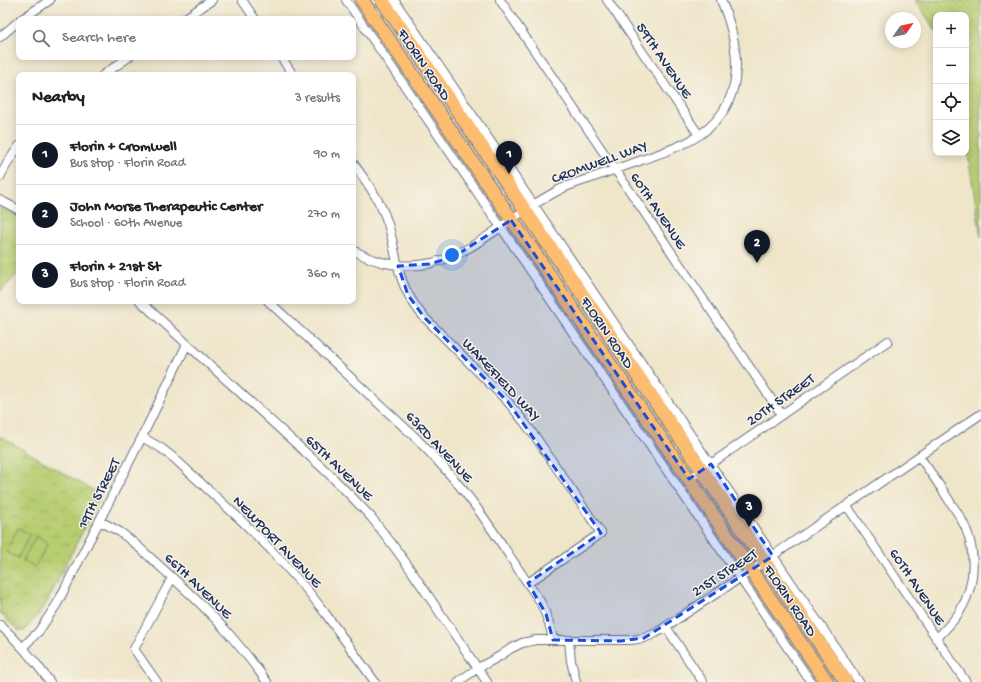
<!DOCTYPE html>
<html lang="en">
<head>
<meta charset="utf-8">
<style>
  body { margin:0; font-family:"Gochi Hand",sans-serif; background:#f2f2f2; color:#222 }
  .controls { position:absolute; right:12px; top:12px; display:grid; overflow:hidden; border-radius:8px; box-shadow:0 2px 10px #0003 }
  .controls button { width:36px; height:36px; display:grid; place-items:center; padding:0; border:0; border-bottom:1px solid #e0e0e0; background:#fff; color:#222; font:20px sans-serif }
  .compass { position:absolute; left:885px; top:12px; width:36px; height:36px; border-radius:50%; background:#fff; box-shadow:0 2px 10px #0003; rotate:56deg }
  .you { position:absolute; left:452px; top:255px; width:14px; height:14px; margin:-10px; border:3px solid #fff; border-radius:50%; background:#1a73e8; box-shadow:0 0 0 6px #1a73e833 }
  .badge { display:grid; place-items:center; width:26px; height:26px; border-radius:50%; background:#111827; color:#fff; font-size:13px; font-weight:700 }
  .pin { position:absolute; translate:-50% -33px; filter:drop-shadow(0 1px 2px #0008) }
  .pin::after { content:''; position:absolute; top:21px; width:14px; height:12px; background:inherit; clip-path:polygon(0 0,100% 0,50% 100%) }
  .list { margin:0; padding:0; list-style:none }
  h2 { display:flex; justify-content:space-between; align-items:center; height:52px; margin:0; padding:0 16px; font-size:17px }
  h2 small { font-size:13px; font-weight:400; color:#767676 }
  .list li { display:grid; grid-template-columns:26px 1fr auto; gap:12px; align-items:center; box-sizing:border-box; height:60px; padding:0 16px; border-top:1px solid #e0e0e0 }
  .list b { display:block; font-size:15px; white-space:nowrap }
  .list p { margin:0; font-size:13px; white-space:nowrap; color:#767676 }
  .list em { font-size:13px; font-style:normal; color:#767676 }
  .icon { flex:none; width:22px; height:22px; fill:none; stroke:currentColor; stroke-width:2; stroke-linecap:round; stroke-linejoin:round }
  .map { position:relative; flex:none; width:981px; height:682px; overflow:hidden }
  .search { position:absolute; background:#fff; box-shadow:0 2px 10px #0003; left:16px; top:16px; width:340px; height:44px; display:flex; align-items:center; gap:10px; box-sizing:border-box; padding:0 14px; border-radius:8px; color:#767676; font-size:15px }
  .panel { position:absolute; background:#fff; box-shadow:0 2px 10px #0003; left:16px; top:72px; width:340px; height:232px; border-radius:8px }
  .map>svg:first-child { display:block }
</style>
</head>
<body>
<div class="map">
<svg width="981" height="682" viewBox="0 0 981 682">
  <defs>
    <pattern id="grass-dots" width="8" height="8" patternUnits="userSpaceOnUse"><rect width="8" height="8" fill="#b7cd71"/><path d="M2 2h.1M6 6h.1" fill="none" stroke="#9db064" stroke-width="1.8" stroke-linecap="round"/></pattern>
    <pattern id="park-crowns" width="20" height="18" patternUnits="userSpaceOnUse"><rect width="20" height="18" fill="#b7cd71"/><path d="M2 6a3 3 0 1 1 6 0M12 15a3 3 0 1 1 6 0" fill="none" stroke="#9db064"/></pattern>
  </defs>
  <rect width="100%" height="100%" fill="#f7f3e8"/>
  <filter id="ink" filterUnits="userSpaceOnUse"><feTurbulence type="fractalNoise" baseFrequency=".025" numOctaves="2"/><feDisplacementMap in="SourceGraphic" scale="8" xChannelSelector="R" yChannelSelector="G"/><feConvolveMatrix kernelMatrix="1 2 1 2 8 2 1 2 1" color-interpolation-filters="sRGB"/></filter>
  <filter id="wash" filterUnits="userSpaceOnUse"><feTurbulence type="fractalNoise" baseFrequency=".012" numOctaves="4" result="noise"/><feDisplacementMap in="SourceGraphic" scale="16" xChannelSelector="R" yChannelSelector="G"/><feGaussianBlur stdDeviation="0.9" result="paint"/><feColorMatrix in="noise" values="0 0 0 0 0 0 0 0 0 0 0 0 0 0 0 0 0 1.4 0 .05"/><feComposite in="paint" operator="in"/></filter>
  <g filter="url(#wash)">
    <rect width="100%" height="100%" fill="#efe6ca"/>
    <path fill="url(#grass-dots)" stroke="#697e68" d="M915 0H981V237L966 143V15H936V31Z"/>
    <path fill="url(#park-crowns)" stroke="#697e68" d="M0 208 19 216V272L0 292Z
      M0 436 101 495 47 602 38 615 24 631 18 630 0 613Z"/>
    <path fill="#b7cd71" stroke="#697e68" d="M18 528 30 534 18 558 6 552Z
      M36 536 48 543 35 567 23 560Z"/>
  </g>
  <g filter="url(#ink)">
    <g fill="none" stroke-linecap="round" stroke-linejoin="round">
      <defs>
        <path id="street" d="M242 0 255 19
          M346 0 811 682
          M394 0 859 682
          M500 0 782 415
          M607 0 699 135
          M22 19 50 0
          M184 19 212 0
          M0 37 19 21
          M281 57 293 75
          M103 75 129 57
          M353 163C366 181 380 200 387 221 392 235 394 251 398 266 402 285 411 302 424 317L508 402 525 423 537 439 601 533 528 583
          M0 177 8 162 19 146
          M0 200 19 210
          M353 250C376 264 405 269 432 263 459 256 476 244 498 229 517 215 537 202 557 191 568 185 579 182 591 178 608 172 625 166 642 160 672 149 704 140 722 113 745 79 736 36 721 0
          M140 301 327 472 351 496 371 517 389 540 406 563 487 682
          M268 301 416 438C437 460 458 482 476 507 499 538 518 570 540 601 546 614 551 626 553 640
          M142 437 161 448 175 459 242 521 271 550 308 591 325 613 375 682
          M919 456C929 470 938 483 947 497 951 504 956 510 960 517 977 545 977 583 960 611 954 621 945 630 936 639
          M689 479 888 341
          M847 506 966 682
          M100 521 120 532 133 542C165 571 200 601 229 634 242 649 255 665 267 682
          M0 625C19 642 35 661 50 682
          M666 627 703 682
          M569 640 571 661 576 682
          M23 647 39 631 57 604 142 437 187 344
          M157 682 134 649 172 578
          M458 682 478 668 500 656 510 649 522 643 536 640H631L644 638 656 633 740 578 981 414"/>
        <path id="primary" d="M362 0 827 682
          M382 0 846 682"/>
      </defs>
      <use href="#street" stroke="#656f84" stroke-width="10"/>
      <use href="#primary" stroke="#656f84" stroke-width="15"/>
      <use href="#street" stroke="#fff" stroke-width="8"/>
      <use href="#primary" stroke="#fcbd6f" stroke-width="13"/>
    </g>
  </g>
  <path fill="#1d4ed8" fill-opacity="0.2" stroke="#1d4ed8" stroke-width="3" stroke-dasharray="8 5" stroke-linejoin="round" d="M511 220 689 479 711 464 773 556 644 638 621 641 553 640 546 614 528 583 601 533 508 402 424 317 408 295 398 266 430 264 455 256Z"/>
  <g text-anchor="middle" stroke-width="3" stroke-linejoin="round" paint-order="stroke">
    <g font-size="15" fill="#1b2f5e" stroke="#f7f3e8">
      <text transform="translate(665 60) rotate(56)" y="5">59TH AVENUE</text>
      <text transform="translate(425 64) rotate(56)" y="5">FLORIN ROAD</text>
      <text transform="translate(599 161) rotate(-20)" y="5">CROMWELL WAY</text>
      <text transform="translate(659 210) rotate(56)" y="5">60TH AVENUE</text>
      <text transform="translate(608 332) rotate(56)" y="5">FLORIN ROAD</text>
      <text transform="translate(502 379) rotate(47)" y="5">WAKEFIELD WAY</text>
      <text transform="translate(780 399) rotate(-35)" y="5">20TH STREET</text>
      <text transform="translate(440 446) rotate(47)" y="5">63RD AVENUE</text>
      <text transform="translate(340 467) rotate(44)" y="5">65TH AVENUE</text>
      <text transform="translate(98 493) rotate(-63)" y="5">19TH STREET</text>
      <text transform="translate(278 541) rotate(46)" y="5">NEWPORT AVENUE</text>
      <text transform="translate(724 572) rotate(-33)" y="5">21ST STREET</text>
      <text transform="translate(199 585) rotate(44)" y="5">66TH AVENUE</text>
      <text transform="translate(918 586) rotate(56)" y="5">60TH AVENUE</text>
      <text transform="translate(791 600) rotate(56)" y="5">FLORIN ROAD</text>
    </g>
  </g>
</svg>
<div class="controls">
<button>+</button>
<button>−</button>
<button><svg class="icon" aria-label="locate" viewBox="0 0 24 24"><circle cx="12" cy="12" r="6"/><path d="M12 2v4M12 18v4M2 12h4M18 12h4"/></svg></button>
<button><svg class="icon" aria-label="layers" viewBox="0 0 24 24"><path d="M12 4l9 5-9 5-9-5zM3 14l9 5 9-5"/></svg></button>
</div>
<svg class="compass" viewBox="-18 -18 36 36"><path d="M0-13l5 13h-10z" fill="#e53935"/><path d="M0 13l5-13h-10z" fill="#767676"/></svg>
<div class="you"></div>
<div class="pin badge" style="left:509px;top:174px">1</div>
<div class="pin badge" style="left:757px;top:263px">2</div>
<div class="pin badge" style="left:749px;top:527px">3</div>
<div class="search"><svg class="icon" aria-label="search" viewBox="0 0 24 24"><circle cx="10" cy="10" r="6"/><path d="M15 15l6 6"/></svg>Search here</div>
<section class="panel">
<h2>Nearby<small>3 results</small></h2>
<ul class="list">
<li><span class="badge">1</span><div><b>Florin + Cromwell</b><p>Bus stop · Florin Road</p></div><em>90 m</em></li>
<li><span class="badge">2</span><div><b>John Morse Therapeutic Center</b><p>School · 60th Avenue</p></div><em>270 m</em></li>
<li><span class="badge">3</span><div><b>Florin + 21st St</b><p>Bus stop · Florin Road</p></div><em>360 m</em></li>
</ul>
</section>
</div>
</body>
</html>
